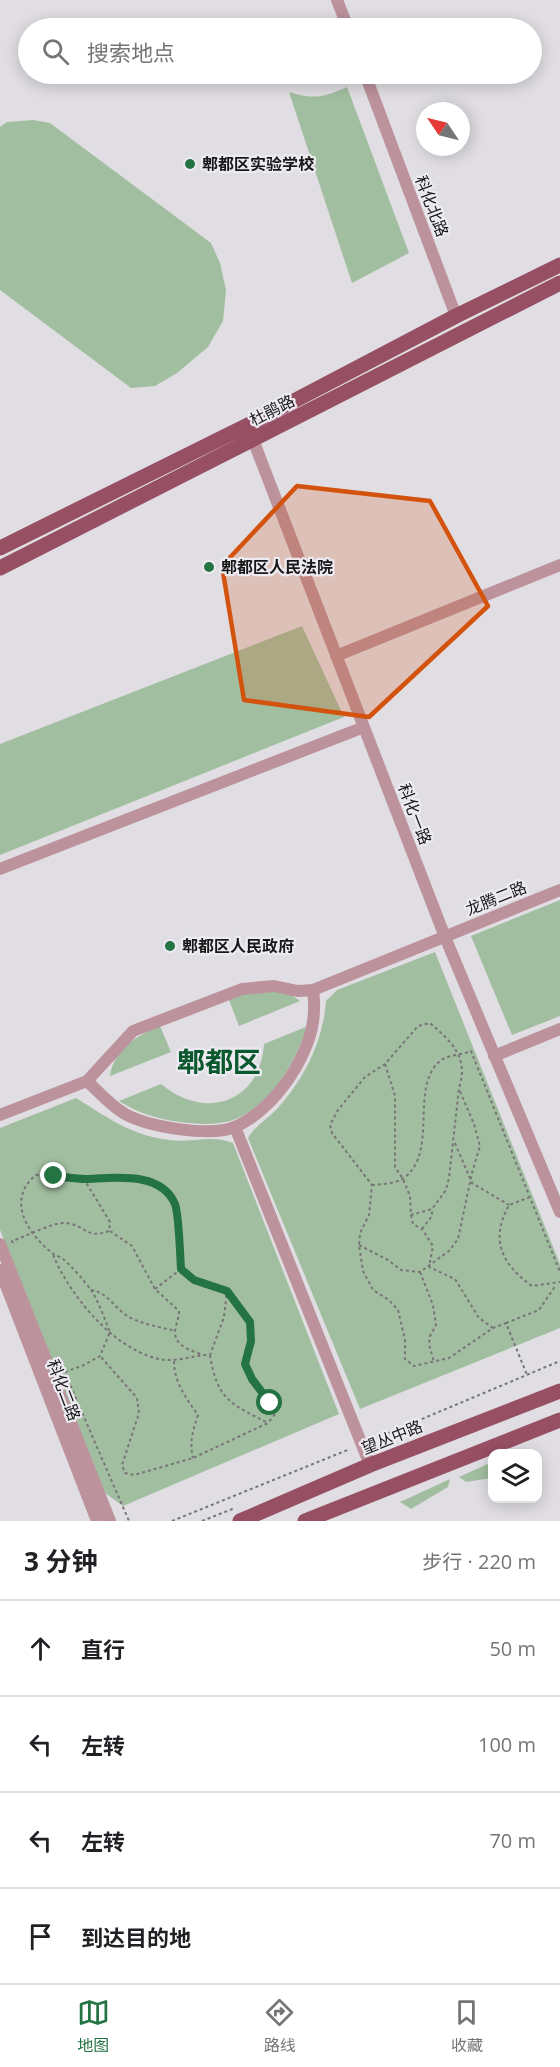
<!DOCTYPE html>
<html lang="zh">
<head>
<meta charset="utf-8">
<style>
  body { margin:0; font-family:"Open Sans","Noto Sans SC",sans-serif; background:#f6f6f6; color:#202124 }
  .controls { position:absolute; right:18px; bottom:18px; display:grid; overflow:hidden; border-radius:12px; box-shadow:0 3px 15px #0003 }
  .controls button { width:54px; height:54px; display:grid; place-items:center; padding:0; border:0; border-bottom:2px solid #e0e0e0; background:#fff; color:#202124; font:30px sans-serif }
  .compass { position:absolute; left:416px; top:102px; width:54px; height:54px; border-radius:50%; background:#fff; box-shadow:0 3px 15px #0003; rotate:305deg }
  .stop { position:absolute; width:18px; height:18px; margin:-14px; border:4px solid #247343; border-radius:50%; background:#fff }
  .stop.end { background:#247343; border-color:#fff; box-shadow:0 2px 6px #0008 }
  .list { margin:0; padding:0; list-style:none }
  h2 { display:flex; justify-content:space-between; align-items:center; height:78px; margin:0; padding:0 24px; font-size:26px }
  h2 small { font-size:20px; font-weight:400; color:#757577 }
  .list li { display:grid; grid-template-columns:39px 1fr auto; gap:18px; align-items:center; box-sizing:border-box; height:96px; padding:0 24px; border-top:2px solid #e0e0e0 }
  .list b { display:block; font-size:22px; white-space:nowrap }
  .list em { font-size:20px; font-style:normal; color:#757577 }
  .icon { flex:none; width:33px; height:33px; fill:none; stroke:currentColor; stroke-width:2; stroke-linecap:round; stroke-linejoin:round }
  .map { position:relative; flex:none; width:560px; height:1521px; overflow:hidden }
  .search { position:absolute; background:#fff; box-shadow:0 3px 15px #0003; left:18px; right:18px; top:18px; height:66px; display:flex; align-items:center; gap:15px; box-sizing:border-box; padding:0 21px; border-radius:33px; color:#757577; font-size:22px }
  .sheet { height:462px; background:#fff }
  nav { display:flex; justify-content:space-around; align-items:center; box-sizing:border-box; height:84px; border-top:2px solid #e0e0e0; background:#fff; font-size:16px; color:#757577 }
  nav a { display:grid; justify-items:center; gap:3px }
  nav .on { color:#247343 }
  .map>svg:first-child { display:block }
</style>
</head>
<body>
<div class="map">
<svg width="560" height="1521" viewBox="0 0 560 1521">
  <rect width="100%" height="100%" fill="#e0dee3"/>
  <path fill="#a2bea0" d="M347 87 409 253 352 283 289 92C314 100 324 97 347 87Z
    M33 120 50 123 211 243 220 263 226 290 223 321 208 347 177 373 155 386 131 388 0 290V127L7 122Z
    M302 626 344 717 0 855V744Z
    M560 900V1016L512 1035 471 936Z
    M435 952 560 1264V1328L360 1409 248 1138C255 1126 267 1119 277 1109 304 1079 323 1042 326 1001L337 990Z
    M280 991 292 995 300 1001 239 1026 229 1000 246 993Z
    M160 1026 171 1052 110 1076C114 1049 136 1036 160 1026Z
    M308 1026C294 1064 269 1111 226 1122 212 1125 194 1124 180 1122 158 1119 138 1113 119 1101L161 1084C205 1121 260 1103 264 1044Z
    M76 1098C106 1117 133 1136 169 1140 190 1143 212 1134 233 1143L339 1414 123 1506 105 1493 0 1230V1128Z
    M492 1462V1478L466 1482 459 1477Z
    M450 1479 448 1487 411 1509 400 1502Z"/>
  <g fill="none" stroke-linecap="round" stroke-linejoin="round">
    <path stroke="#767577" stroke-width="2" stroke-dasharray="3 3" stroke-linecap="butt" d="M385 1064 395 1096V1167L403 1179 410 1196 411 1215 432 1209 446 1190 449 1178 459 1088C469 1058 452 1042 430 1023L418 1026 385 1064 365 1077 338 1110 330 1125 332 1133 372 1185 369 1215 360 1233 359 1245 363 1271 373 1290 389 1300 398 1310 405 1340V1359L414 1366 449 1358 493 1328 506 1323 527 1375
      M455 1143 472 1183 509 1205
      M372 1185C381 1184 395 1184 404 1178 439 1152 409 1087 440 1061 446 1055 462 1055 471 1051L560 1272
      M530 1197 509 1205C490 1239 501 1264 532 1286L560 1282
      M411 1215 413 1224 422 1229 433 1246 429 1267 455 1279 479 1318 493 1328
      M422 1229 432 1216V1209
      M110 1231 132 1246 155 1289 179 1311C179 1318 176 1324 175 1331 174 1346 192 1351 203 1355
      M13 1243 12 1241C25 1237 53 1222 65 1223 85 1224 85 1240 109 1231L110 1222 84 1179
      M359 1245 388 1260 401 1270 420 1272 449 1251 458 1239 472 1173 480 1146 474 1124 459 1089
      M53 1255C70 1295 111 1346 155 1358 174 1364 191 1355 210 1355L224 1317 227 1291
      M420 1272 433 1305 436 1325 430 1336 429 1344 434 1362
      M155 1289 181 1269
      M91 1290C109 1292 116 1312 133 1319 146 1325 161 1327 175 1331
      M506 1323 539 1310 556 1285
      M210 1355C217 1400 231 1404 268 1423
      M174 1361C174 1382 186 1398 198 1415 193 1430 189 1442 193 1458
      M65 1372 84 1365 100 1356 110 1332C104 1318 99 1302 91 1290 85 1282 71 1265 63 1259 59 1256 54 1255 51 1252 27 1233 6 1199 36 1175L84 1179 120 1176 152 1183 167 1192 175 1205 181 1269 194 1280 227 1291 251 1322V1341L245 1364 252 1379 276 1413 268 1423 193 1458 134 1475 125 1473 122 1465 139 1413 137 1398 100 1356
      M68 1380 129 1521
      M372 1440 560 1361
      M172 1521 350 1449
      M202 1521 235 1508"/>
    <path stroke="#bc929c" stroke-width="12" d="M337 0 348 28
      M365 74 456 316
      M250 432 445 937 560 1212
      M336 656 560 565
      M0 869 364 727
      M494 1056 560 1029
      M87 1081 133 1031 242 989 274 986 298 991 313 990
      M0 1115 87 1081C99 1092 111 1106 125 1114 149 1127 212 1138 237 1126 261 1115 282 1091 295 1069 310 1043 317 1021 313 990L560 890
      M235 1127 370 1465
      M0 1244 110 1521
      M0 1270 97 1521"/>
    <path stroke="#974f64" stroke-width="15" d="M0 548 248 425 456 316 560 265
      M0 568 560 283
      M240 1521 370 1465 560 1391
      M305 1521 560 1420"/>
  </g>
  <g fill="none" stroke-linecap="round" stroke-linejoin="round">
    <path stroke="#247343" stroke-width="8" d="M54 1176C65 1177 76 1179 86 1179 115 1178 161 1171 175 1204 179 1215 180 1254 181 1269L194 1280 227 1291 250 1322 251 1341 245 1364 252 1379 270 1403"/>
  </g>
  <path fill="#d3520d" fill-opacity="0.2" stroke="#d3520d" stroke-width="4.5" stroke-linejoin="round" d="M297 486 430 501 488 606 369 717 244 700 222 566Z"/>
  <g fill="#247343" stroke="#edebf1" stroke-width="2">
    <circle cx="190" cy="164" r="6"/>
    <circle cx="209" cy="567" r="6"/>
    <circle cx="170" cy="946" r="6"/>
  </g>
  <g text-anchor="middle" stroke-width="4.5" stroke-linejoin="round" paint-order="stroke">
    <g font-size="16" font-weight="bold" fill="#181819" stroke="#edebf1" text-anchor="start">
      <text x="202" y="170">郫都区实验学校</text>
      <text x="221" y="573">郫都区人民法院</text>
      <text x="182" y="952">郫都区人民政府</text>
    </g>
    <g font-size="16" fill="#181819" stroke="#edebf1">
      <text transform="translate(432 206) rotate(69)" y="6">科化北路</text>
      <text transform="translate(272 410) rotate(-27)" y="6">杜鹃路</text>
      <text transform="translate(415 814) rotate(69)" y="6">科化一路</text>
      <text transform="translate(496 898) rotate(-22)" y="6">龙腾二路</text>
      <text transform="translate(64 1390) rotate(69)" y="6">科化二路</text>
      <text transform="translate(392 1437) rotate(-22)" y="6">望丛中路</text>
    </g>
    <g font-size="28" font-weight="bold" fill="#0a582d" stroke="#edebf1">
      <text x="219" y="1072">郫都区</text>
    </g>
  </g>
</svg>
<div class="controls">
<button><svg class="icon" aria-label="layers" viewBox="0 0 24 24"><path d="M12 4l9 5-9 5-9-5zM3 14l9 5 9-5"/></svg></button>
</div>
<svg class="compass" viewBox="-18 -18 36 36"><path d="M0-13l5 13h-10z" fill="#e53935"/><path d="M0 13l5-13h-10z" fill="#757577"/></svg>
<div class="stop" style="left:270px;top:1403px"></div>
<div class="stop end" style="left:54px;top:1176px"></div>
<div class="search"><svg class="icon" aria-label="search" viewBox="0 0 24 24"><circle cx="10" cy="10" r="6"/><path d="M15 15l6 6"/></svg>搜索地点</div>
</div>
<section class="sheet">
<h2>3 分钟<small>步行 · 220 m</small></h2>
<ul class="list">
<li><svg class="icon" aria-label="ahead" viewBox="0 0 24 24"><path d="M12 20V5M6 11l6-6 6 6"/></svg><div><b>直行</b></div><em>50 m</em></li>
<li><svg class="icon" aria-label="left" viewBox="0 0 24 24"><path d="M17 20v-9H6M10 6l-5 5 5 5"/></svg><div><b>左转</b></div><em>100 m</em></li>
<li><svg class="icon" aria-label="left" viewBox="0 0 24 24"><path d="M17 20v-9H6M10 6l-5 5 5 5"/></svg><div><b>左转</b></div><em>70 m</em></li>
<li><svg class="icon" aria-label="arrive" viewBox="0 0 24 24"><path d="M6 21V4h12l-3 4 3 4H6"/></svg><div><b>到达目的地</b></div></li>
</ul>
</section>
<nav>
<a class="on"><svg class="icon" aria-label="map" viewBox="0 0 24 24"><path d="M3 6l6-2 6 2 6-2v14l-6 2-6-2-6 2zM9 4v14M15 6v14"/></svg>地图</a>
<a><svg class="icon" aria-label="directions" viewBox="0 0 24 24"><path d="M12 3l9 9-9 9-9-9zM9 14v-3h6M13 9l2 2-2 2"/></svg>路线</a>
<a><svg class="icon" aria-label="saved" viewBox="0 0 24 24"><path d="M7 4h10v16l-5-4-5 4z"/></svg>收藏</a>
</nav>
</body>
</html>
